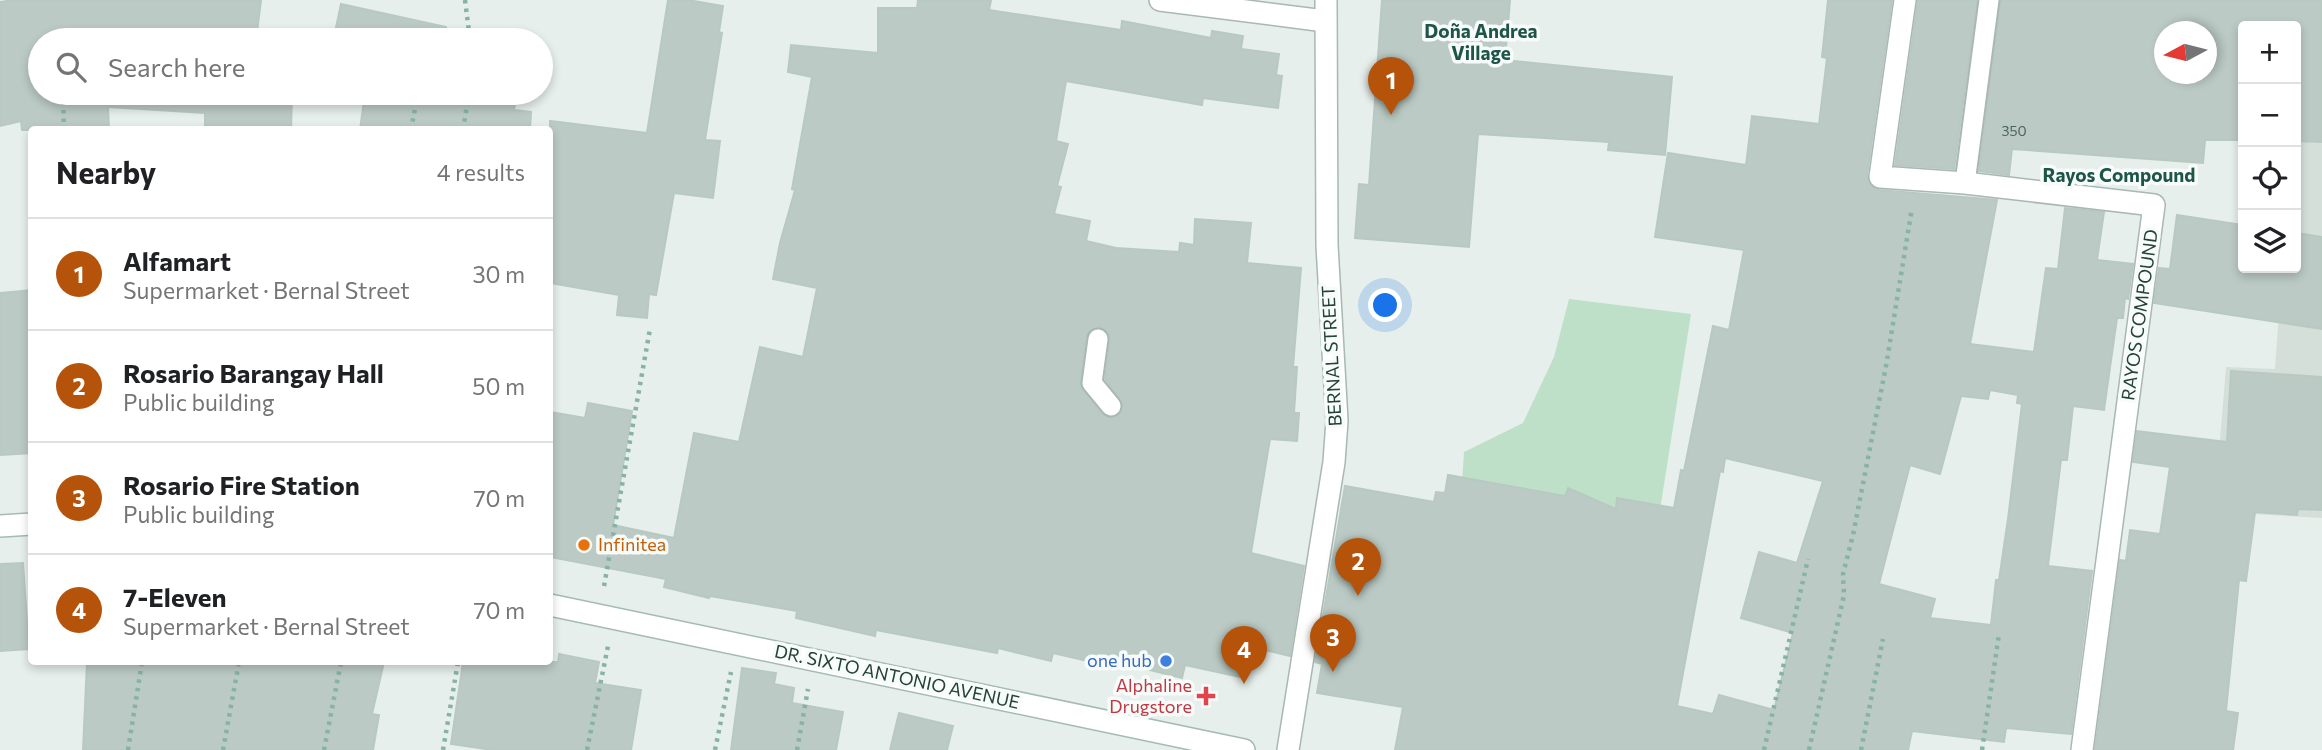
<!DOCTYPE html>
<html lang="en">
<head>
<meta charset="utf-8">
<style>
  body { margin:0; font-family:Commissioner,sans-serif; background:#f2f2f2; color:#202124 }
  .controls { position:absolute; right:21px; top:21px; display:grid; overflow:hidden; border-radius:7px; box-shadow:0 4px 10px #0003 }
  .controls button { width:63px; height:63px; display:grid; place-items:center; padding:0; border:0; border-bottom:2px solid #e0e0e0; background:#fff; color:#202124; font:35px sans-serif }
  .compass { position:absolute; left:2154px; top:21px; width:63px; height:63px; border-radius:50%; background:#fff; box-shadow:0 4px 10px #0003; rotate:263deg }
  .you { position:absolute; left:1386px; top:306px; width:24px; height:24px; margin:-18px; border:5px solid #fff; border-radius:50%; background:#1a73e8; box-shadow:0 0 0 10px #1a73e833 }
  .badge { display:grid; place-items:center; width:46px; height:46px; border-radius:50%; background:#b45309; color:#fff; font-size:23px; font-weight:700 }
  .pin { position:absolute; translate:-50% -58px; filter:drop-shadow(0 2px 4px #0008) }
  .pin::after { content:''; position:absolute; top:37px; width:24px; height:21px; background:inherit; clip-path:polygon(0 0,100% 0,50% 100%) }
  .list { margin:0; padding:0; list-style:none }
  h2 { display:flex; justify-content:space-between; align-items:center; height:91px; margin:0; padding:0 28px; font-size:30px }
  h2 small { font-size:23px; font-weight:400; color:#757577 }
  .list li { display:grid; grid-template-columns:46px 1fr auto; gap:21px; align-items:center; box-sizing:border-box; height:112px; padding:0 28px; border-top:2px solid #e0e0e0 }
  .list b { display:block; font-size:26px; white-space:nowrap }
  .list p { margin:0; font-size:23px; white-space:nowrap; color:#757577 }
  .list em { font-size:23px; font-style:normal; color:#757577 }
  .icon { flex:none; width:38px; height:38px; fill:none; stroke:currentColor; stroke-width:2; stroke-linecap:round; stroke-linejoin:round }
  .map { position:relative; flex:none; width:2322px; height:750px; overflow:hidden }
  .search { position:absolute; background:#fff; box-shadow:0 4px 10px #0003; left:28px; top:28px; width:525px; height:77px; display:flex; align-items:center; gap:18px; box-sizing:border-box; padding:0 24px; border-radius:38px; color:#757577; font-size:26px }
  .panel { position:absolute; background:#fff; box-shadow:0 4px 10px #0003; left:28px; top:126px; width:525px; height:539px; border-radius:7px }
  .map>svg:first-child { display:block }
</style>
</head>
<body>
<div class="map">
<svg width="2322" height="750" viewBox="0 0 2322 750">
  <rect width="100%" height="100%" fill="#e6efeb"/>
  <path fill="#d4dfda" d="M2299 0H2322V518L2214 512 2226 367 2275 369 2282 268H2296V48Z"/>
  <path fill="#bfe0c8" d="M1569 299 1691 314 1659 516 1462 483 1464 452 1523 423 1554 357Z"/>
  <path fill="#bbcac4" stroke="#b8c9c2" stroke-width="2" fill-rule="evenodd" d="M14 0H261L256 40H40V93H292L291 130H205V113L108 107 109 130H22L21 121 0 126V2Z
    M668 0H688L723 6 719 32 722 33 705 140 720 141 713 198 674 193 656 295 649 294 647 318 617 315 619 295 550 283V121L647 133Z
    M918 0H991L989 10 1121 30 1122 21 1211 38 1212 31 1243 36 1241 49 1279 54 1276 75 1282 76 1278 108 1203 98 1202 105 1066 81 1056 141 1068 144 1057 186 1061 187 1054 214 1090 221 1086 241 1116 248 1179 252 1180 243 1194 245 1195 219 1251 223 1247 263 1301 268 1293 367H1297L1294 413H1299L1297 441 1270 439 1251 553 1304 566 1290 656 1252 647 1245 678 1185 665 1182 678 1102 658 1101 664 1053 653 1051 661 998 648 997 653 876 630 875 636 796 618 797 611 710 596 709 598 664 587 666 579 550 557V412L585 418 588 403 632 411 613 525 674 538 694 433 739 442 760 347 803 357 817 288 773 279 780 243 795 190 792 189 812 77 788 72 791 45 878 53V8H917ZM1099 327 1106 330 1110 340 1105 379 1123 405 1119 415 1112 418 1102 414 1080 386 1086 337 1089 331Z
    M1382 0H1510L1505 60 1672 77 1665 155 1608 150 1609 142 1478 134 1469 247 1355 238 1359 184 1369 185Z
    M1828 0H1892L1867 175 1872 187 1879 190 1997 200 1970 344 2034 352 2046 268 2058 269 2065 208 2104 212 2097 260 2133 264 2128 299 2125 298 2123 318H2117L2104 410 2073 406 2067 460H2061L2048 566 2092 571 2071 734 2006 728 2004 742 1912 731 1908 750H1395L1403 707 1317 693 1322 664 1315 662 1345 486 1434 502 1436 492 1445 493 1448 475 1565 496 1568 488 1616 509 1617 498 1674 508 1681 470 1684 471 1713 326 1729 330 1744 250 1655 237 1668 153 1746 165 1752 116 1819 124 1827 58 1822 57ZM1990 390 2018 395 2017 403 2022 404 2008 519 1999 580H1996L1991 625 1930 618 1935 599 1879 584 1910 465 1940 474 1961 396 1988 399ZM1725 458 1823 481 1797 563 1759 552 1741 618 1793 633 1774 710 1719 695 1713 714 1677 706 1720 471 1723 472Z
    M1918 0H1977L1954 169 1895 165Z
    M2001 0H2322V142L2296 141V26H2243V140H2205L2203 163 2012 149 2009 175 1979 171ZM2165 32H2207V74H2165Z
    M341 4 446 27 445 40H351L334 37Z
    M365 93H408L470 103V97L515 104 514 110 531 112 530 130H360Z
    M2177 215 2243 225V268H2296V233L2322 237V329L2154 303 2159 268 2170 269Z
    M32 290V453L0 455V293Z
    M2231 371 2322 377V510L2298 509 2297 515 2255 512 2246 581 2239 580 2226 711 2238 713 2233 750H2095L2120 560 2126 561 2130 530 2160 534 2170 467 2133 462 2137 431 2227 442Z
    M23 563 29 649 0 651V564Z
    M559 654 599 662 595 683 641 690 631 750H493L451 744 463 662H558Z
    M87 662H213L242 667 243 662H384L372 714 379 715 373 750H83Z
    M742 668 776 673 774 684 794 688 792 703 843 712 836 750H731Z
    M899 713 953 726 947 750H890Z"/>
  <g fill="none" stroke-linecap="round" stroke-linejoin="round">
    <defs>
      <path id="service" d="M1965 183 1989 0
        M1098 339 1092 383 1111 406"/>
      <path id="minor" d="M1160 0 1325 21
        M1905 0 1880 177 1965 183 2154 205 2082 750"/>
      <path id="tertiary" d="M1288 750 1334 462 1337 421 1327 245 1326 0"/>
      <path id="secondary" d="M0 526 32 524
        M550 605 1244 750"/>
    </defs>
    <use href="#service" stroke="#a8b8b2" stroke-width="23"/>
    <use href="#minor" stroke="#a8b8b2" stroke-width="24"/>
    <use href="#tertiary" stroke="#a8b8b2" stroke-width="24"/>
    <use href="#secondary" stroke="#a4bbb3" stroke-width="24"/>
    <path stroke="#86b3a5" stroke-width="4.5" stroke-dasharray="3.5 5" stroke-linecap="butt" d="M465 0 470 40
      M63 93 64 130
      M425 93 468 99
      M411 130 418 93
      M463 130 469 93
      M604 586 650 329
      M128 750 142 662
      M223 750 239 662
      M324 750 341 662
      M443 750 458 662
      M587 750 608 646
      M715 750 731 672
      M797 750 808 689
      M1764 750 1808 559
      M1809 750 1844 595 1843 574 1853 535 1886 366 1912 208
      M1861 750 1883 639
      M1982 750 1999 634"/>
    <use href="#service" stroke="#fff" stroke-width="19"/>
    <use href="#minor" stroke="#fff" stroke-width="21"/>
    <use href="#tertiary" stroke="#fff" stroke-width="21"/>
    <use href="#secondary" stroke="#fff" stroke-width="21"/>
  </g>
  <circle fill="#e8710a" stroke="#f7fbf9" stroke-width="2.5" cx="584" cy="545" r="7"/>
  <circle fill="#3f7fe0" stroke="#f7fbf9" stroke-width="2.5" cx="1166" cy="661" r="7"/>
  <path fill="#e0444e" stroke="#f7fbf9" stroke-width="2.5" d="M1202.5 685.5h7v7h7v7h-7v7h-7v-7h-7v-7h7z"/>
  <g text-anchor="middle" stroke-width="7" stroke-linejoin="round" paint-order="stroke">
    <g font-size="14" fill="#4a645c">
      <text x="2014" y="136">350</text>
    </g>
    <g font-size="18" fill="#24423a" stroke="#f7fbf9">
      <text transform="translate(2140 315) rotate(-82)" y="6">RAYOS COMPOUND</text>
      <text transform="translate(1332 356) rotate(-93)" y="6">BERNAL STREET</text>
      <text transform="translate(897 677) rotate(12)" y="6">DR. SIXTO ANTONIO AVENUE</text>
    </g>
    <g font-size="18" fill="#c56008" stroke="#f7fbf9" text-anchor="start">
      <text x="598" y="551">Infinitea</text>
    </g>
    <g font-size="18" fill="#366cbe" stroke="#f7fbf9" text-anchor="end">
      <text x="1152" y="667">one hub</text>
    </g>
    <g font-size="18" fill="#be3a42" stroke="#f7fbf9" text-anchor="end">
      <text x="1192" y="692">Alphaline<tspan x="1192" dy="21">Drugstore</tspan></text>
    </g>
    <g font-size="19" font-weight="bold" fill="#1f5548" stroke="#f7fbf9">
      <text x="1481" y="38">Doña Andrea<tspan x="1481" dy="22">Village</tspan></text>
      <text x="2119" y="182">Rayos Compound</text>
    </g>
  </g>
</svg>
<div class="controls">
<button>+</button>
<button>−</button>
<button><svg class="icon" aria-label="locate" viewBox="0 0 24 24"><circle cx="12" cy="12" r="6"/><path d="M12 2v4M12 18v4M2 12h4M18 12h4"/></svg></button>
<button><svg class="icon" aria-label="layers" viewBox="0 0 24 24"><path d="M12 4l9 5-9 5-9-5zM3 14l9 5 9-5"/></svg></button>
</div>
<svg class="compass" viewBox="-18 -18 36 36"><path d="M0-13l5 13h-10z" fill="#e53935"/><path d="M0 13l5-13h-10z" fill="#757577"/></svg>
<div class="you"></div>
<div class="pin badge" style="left:1391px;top:115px">1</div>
<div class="pin badge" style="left:1358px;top:596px">2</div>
<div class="pin badge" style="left:1333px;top:672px">3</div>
<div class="pin badge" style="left:1244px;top:684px">4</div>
<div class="search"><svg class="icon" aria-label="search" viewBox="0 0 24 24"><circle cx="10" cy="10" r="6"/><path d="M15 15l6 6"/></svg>Search here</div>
<section class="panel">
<h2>Nearby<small>4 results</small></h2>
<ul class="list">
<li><span class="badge">1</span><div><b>Alfamart</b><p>Supermarket · Bernal Street</p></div><em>30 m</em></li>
<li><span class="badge">2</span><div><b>Rosario Barangay Hall</b><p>Public building</p></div><em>50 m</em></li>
<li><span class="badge">3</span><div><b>Rosario Fire Station</b><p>Public building</p></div><em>70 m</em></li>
<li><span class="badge">4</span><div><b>7-Eleven</b><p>Supermarket · Bernal Street</p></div><em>70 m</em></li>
</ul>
</section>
</div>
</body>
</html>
